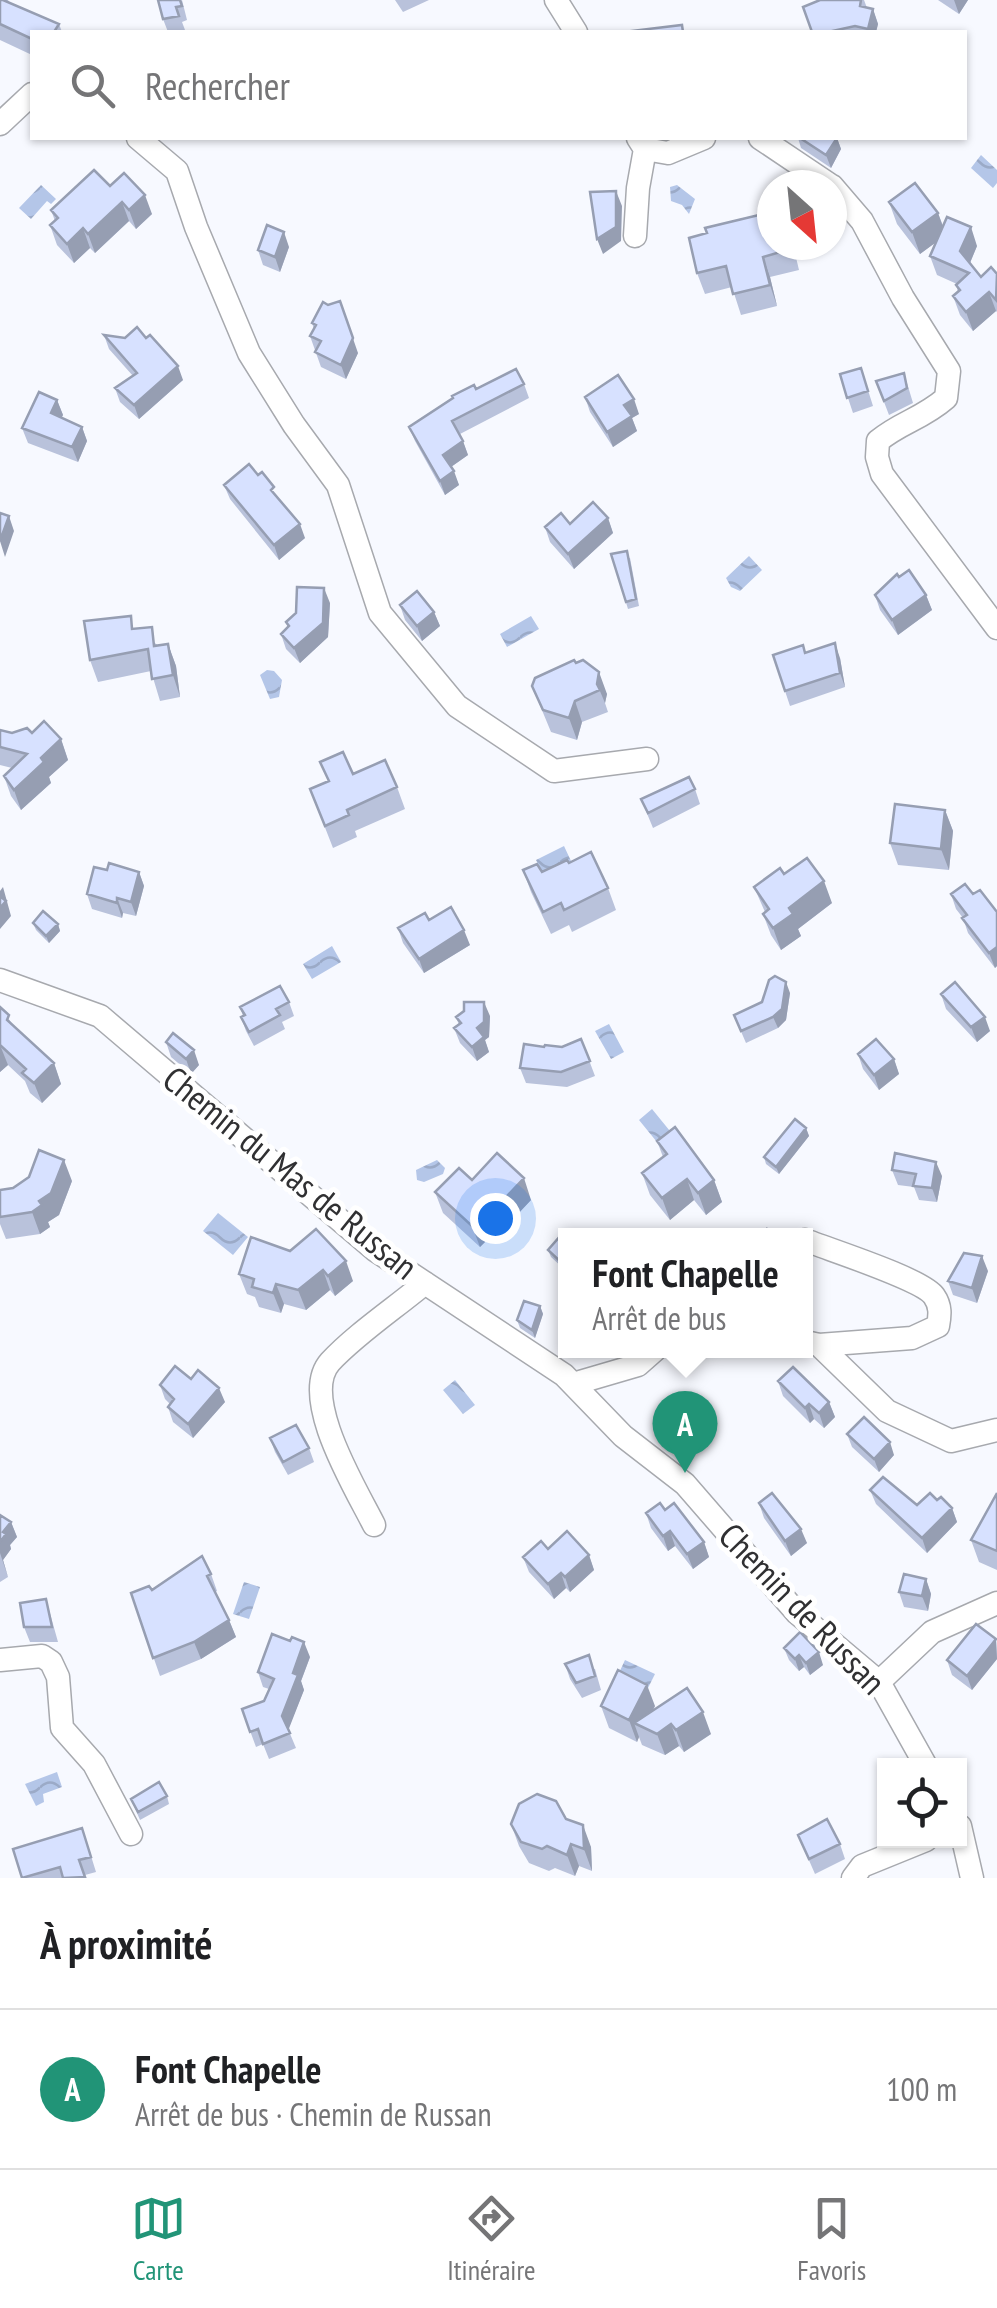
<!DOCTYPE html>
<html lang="fr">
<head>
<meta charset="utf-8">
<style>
  body { margin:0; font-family:"PT Sans Narrow",sans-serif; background:#f6f6f6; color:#202124 }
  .controls { position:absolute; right:30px; bottom:30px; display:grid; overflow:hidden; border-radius:0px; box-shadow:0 2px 8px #0004 }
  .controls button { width:90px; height:90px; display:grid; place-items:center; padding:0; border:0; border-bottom:2px solid #e0e0e0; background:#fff; color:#202124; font:50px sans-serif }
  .compass { position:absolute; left:757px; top:170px; width:90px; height:90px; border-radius:50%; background:#fff; box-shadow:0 2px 8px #0004; rotate:153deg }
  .you { position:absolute; left:495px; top:1218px; width:35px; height:35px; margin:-25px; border:8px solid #fff; border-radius:50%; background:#1a73e8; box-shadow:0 0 0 15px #1a73e833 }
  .badge { display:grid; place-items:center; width:65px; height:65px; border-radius:50%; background:#219477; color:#fff; font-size:32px; font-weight:700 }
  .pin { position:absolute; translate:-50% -82px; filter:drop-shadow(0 2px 5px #0008) }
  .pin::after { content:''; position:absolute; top:52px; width:35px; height:30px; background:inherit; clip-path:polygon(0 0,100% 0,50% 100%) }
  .popup { position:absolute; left:558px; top:1228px; width:255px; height:130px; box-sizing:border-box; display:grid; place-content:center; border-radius:0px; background:#fff; filter:drop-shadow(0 2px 8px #0005); font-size:32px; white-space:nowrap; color:#757577 }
  .popup b { font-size:38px; color:#202124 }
  .popup::after { content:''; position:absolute; left:50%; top:100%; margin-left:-20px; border:20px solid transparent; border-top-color:#fff }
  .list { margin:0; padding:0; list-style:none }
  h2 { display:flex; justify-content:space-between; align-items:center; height:130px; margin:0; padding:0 40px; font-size:42px }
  h2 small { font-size:32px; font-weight:400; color:#757577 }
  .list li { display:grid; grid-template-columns:65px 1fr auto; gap:30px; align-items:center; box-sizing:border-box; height:160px; padding:0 40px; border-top:2px solid #e0e0e0 }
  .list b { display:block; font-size:38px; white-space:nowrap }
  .list p { margin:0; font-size:32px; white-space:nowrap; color:#757577 }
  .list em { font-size:32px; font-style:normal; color:#757577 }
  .icon { flex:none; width:55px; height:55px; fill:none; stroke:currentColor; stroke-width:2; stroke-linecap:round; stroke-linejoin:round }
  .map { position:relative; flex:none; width:997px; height:1878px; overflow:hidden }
  .search { position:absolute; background:#fff; box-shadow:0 2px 8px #0004; left:30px; right:30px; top:30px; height:110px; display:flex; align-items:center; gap:25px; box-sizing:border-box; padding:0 35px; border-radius:0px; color:#757577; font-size:38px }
  .sheet { height:290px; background:#fff }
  nav { display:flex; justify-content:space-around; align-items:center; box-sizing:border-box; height:140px; border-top:2px solid #e0e0e0; background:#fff; font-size:28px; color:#757577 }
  nav a { display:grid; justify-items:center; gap:5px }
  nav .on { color:#219477 }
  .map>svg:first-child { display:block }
</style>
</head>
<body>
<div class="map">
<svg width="997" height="1878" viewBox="0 0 997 1878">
  <defs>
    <pattern id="water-waves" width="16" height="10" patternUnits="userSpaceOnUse" patternTransform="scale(2.5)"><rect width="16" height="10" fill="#b4c6e8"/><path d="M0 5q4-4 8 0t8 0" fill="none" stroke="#9baac7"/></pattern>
  </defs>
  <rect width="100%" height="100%" fill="#f7f9ff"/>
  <path fill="url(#water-waves)" d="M981 155 997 170V183L993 188 971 168Z
    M41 185 56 199 51 204 47 201 31 219 19 208Z
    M677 185 695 199 689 214 682 205 671 201 670 187Z
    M749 556 762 570 740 591 731 587 726 578Z
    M531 616 539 629 507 647 500 634Z
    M267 670 274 671 282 680 279 697 270 699 260 675Z
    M564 846 571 861 543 875 536 860Z
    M332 946 341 962 312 979 303 964Z
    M609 1024 624 1052 611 1059 595 1031Z
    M652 1109 674 1136 661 1147 639 1120Z
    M437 1160 445 1168 443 1174 424 1182 417 1180 416 1170Z
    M218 1213 248 1237 233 1255 203 1231Z
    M455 1380 475 1405 463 1414 443 1390Z
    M244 1582 260 1587 249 1619 233 1614Z
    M625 1660 655 1674 645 1694 618 1675Z
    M57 1772 62 1787 43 1794 44 1802 36 1806 25 1784Z"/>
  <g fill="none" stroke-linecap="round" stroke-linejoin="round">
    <defs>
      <path id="minor" d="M556 0 576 32
        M0 124 32 94
        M138 138 177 171 196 227 249 353 294 425 338 485 380 613 457 706 554 771 647 759
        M638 138 645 149 668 153 704 138
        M760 138 830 185
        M832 186 862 221 903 298 949 371 946 398C922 419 901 422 878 441L877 457 882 474 997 628
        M635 236 638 188 645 149
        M0 980 100 1016 375 1250 564 1375 623 1436 685 1484 797 1613 879 1682 926 1766
        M805 1240C830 1250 922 1279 934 1296 941 1306 940 1315 938 1326L912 1338 819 1345
        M810 1343 819 1345 887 1411 951 1441 997 1430
        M573 1384 638 1365 655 1350
        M374 1525C356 1489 299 1397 330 1362 356 1334 395 1308 425 1283
        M0 1660 42 1656 51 1662 58 1677 62 1728 94 1764 131 1834
        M879 1682 932 1632 997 1603
        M960 1826 972 1878
        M853 1878 862 1866 926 1840"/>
    </defs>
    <use href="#minor" stroke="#a7a9ae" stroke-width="25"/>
    <use href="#minor" stroke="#fff" stroke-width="22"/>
  </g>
  <path fill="#b9c2db" d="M0 0H8L9 2 59 24 62 32H32V55L0 40Z
    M182 0 187 20 182 22 185 30 168 32 163 19Z
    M395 0H429L403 12Z
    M820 0H864L867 8 873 9 878 24 876 32H812Z
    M938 0H968L959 14Z
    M798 138H839H837L841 149 831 168 801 148Z
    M110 186 152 214 136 229 129 221 95 253 90 248 74 263 57 245 50 225 55 221 51 210Z
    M889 202 938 213 943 226 977 246 970 263 981 277 997 274V312L996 311 973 331 960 315 953 296 958 292 956 285 957 284 937 275 930 256 936 242 920 254 897 224Z
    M765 219 793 245 799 270 770 277 777 306 741 315 732 287 705 294 697 273Z
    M289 247 280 272 263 265 258 250Z
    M312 323 358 353 346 379 321 367 310 336 314 329Z
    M104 335 125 338 183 380 139 419 120 402 115 388 133 376 109 349Z
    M861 368 873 406 853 413 840 374Z
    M904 373 913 403 889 415 876 381Z
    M524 384 529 398 460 434 468 455 451 467 459 485 445 495 415 441 409 427 476 389Z
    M585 397 639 414 632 418 637 431 613 447 590 412Z
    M57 400 63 415 61 418 82 427 87 441 78 462 28 443 22 428Z
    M224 485 305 538 279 560 230 499Z
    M608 518 613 533 574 569 550 542 545 527Z
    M611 554 630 558 639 606 628 609Z
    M899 577 926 595 932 610 898 635 880 610 875 595Z
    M330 603 328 637 300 663 286 649 281 634 288 628 286 622Z
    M400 605 434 612 440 626 422 641 405 620Z
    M135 629 159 646 168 644 176 666 180 697 160 701 151 671 98 682 90 660Z
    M805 653 840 658 845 687 790 706 773 655Z
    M576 663 607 694 605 703 608 712 582 722 577 740 551 732 532 686Z
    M0 730 12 733H32L61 739 68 760 49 777 51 783 21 810 11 796 4 776 12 768 0 765Z
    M320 762 353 774 397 787 405 809 355 831 357 837 333 848 310 789 328 781Z
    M695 789 700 804 653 828 641 799Z
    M945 810 953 831 949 870 898 865 890 843Z
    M569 863 608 888 616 910 572 932 569 925 551 934 531 892 523 870 542 872Z
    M107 870 139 872 144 886 136 916 123 913 122 918 92 909 87 894Z
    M754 887 832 903 798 929 801 936 781 950 771 935 763 914 765 912Z
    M951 894H973L997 912V966L995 968 968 933 963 918 956 909Z
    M429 920 470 945 424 973 403 943 398 928Z
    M33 923 58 924 60 931 49 943 36 930Z
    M790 993 786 1020 778 1028 746 1043 734 1015Z
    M941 994 990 1031 977 1042 946 1009Z
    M289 1002 294 1016 282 1022 285 1029 254 1046 246 1031 241 1017 243 1016 240 1007Z
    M0 1007 13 1025 54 1063 61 1084 42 1103 30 1093 25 1081 8 1065 0 1072Z
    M490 1016 489 1037 485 1040 489 1052 477 1061 460 1043 454 1028 459 1025 456 1017Z
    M581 1039 595 1076 567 1087 526 1083 520 1068 544 1047H562Z
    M166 1042 199 1065 191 1074 171 1057Z
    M858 1054 894 1059 899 1074 879 1090 863 1069Z
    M806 1128 809 1136 779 1174 766 1164 764 1157Z
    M657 1141 714 1180 722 1202 706 1215 694 1200 670 1220 650 1195 642 1173 663 1157Z
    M892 1170 942 1176 937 1202 919 1200 914 1187 898 1185Z
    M472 1180 531 1200 500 1233 497 1230 480 1247 443 1213 435 1192Z
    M72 1181 59 1215 48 1222 50 1227 40 1234 6 1239 0 1224V1217Z
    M565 1236V1270L551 1257 548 1250Z
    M251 1237 353 1281 335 1296 330 1290 306 1310 284 1304 281 1313 259 1307 255 1297 247 1294 239 1274Z
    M988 1271 977 1303 953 1295 948 1281Z
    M540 1306 543 1314 535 1338 520 1328 517 1320Z
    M191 1379 225 1402 193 1438 173 1422 168 1407 170 1404 165 1399 160 1385Z
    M778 1381 829 1402 835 1417 824 1428 814 1419 810 1423 783 1396Z
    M847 1434 894 1455 879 1472 852 1447Z
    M270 1438 309 1448 314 1462 288 1475 275 1452Z
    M870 1490 917 1505 937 1500 952 1508 957 1522 927 1553 876 1504Z
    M997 1493V1570L979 1562 971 1540Z
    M759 1503 807 1543 791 1556 764 1518Z
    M665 1510 704 1542 709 1557 693 1569 675 1546 668 1551 651 1528 646 1513Z
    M0 1515 11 1522 17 1537 10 1545 11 1549 3 1560 8 1577 0 1582Z
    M548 1549 589 1555 594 1570 570 1592 566 1588 554 1599 529 1572 523 1557Z
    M211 1574 217 1591 215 1592 229 1620 236 1637 201 1659 160 1676 131 1593 152 1590Z
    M926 1579 931 1594 928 1611 904 1607 899 1592Z
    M46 1599 58 1642H30L24 1627Z
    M996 1639 997 1659 972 1690 952 1675 947 1660Z
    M784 1648 823 1665 810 1675 804 1667 799 1671 789 1660Z
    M310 1657 301 1681 304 1690 288 1729 296 1748 269 1759 263 1744 256 1747 242 1709 264 1701 269 1689 263 1687 258 1672Z
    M565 1664 595 1669 601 1690 582 1698 570 1679Z
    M601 1706H655L652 1711 711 1734 684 1752 679 1746 665 1755 642 1745 639 1737 637 1742 609 1728Z
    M167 1796 169 1804 140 1820 131 1799Z
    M566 1819 591 1847 592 1871 579 1866 575 1876 555 1868 549 1871 529 1863 519 1846 511 1824Z
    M798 1835 840 1844 845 1859 815 1874Z
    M87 1843 96 1872 85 1875 86 1878H22Z"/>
  <path fill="#969eb2" d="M954 0H968L959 14Z
    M873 9 878 24 876 32H869L868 29Z
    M837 138 841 149 831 168 826 155Z
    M616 191 622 206 621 241 603 254 597 239Z
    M145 195 152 214 136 229 129 210Z
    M122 202 129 221 95 253 88 234Z
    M938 213 946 235 920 254 912 232Z
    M971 227 977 246 967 270 960 251Z
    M83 228 90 248 74 263 67 244Z
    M284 232 289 247 280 272 275 257Z
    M763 257 770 277 777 306 770 285Z
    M989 292 996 311 973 331 966 312Z
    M340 301 358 353 346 379 341 365Z
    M178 366 183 380 139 419 134 405Z
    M634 399 639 414 632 418 637 431 613 447 607 432 624 405Z
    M57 400 63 415 56 428 51 413Z
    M82 427 87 441 78 462 72 447Z
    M463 441 468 455 448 469 443 455Z
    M454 471 459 485 445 495 440 481Z
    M9 516 14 531 5 557 0 541Z
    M608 518 613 533 574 569 568 554Z
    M300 524 305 538 279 560 274 545Z
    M324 588 330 603 328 637 300 663 294 648Z
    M926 595 932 610 898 635 892 620Z
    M434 612 440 626 422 641 417 626Z
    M835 643 840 658 845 687 840 673Z
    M168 644 176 666 180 697 173 675Z
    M599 672 607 694 605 703 597 684Z
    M575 701 582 722 577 740 569 718Z
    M61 739 68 760 49 777 51 783 21 810 14 790 41 758Z
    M945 810 953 831 949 870 941 849Z
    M139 872 144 886 136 916 131 902Z
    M824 881 832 903 798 929 801 936 781 950 773 928 789 908Z
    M3 887 11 916 0 929V891Z
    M117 898 123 913 122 918 117 903Z
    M58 924 60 931 49 943 46 936Z
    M464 930 470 945 424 973 419 959Z
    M997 947V966L995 968 989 953Z
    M786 982 790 993 786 1020 778 1028 773 1017Z
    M484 1002 490 1016 489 1037 485 1040 489 1052 477 1061 472 1047Z
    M985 1017 990 1031 977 1042 971 1027Z
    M0 1045 8 1065 0 1072Z
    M194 1050 199 1065 191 1074 186 1059Z
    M894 1059 899 1074 879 1090 874 1075Z
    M54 1063 61 1084 42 1103 34 1083Z
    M806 1128 809 1136 779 1174 776 1167Z
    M64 1160 72 1181 59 1215 48 1222 50 1227 40 1234 32 1212Z
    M936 1162 942 1176 937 1202 932 1188Z
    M524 1178 531 1200 500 1233 492 1212Z
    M687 1179 694 1200 670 1220 662 1198Z
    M714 1180 722 1202 706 1215 698 1193Z
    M489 1208 497 1230 480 1247 472 1226Z
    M982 1256 988 1271 977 1303 972 1288Z
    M346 1261 353 1281 335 1296 328 1276Z
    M323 1270 330 1290 306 1310 298 1290Z
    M276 1284 284 1304 281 1313 273 1293Z
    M540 1306 543 1314 535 1338 532 1330Z
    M219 1388 225 1402 193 1438 188 1424Z
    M829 1402 835 1417 824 1428 819 1413Z
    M809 1404 814 1419 810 1423 805 1408Z
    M890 1442 894 1455 879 1472 874 1459Z
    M952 1508 957 1522 927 1553 922 1538Z
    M11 1522 17 1537 10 1545 11 1549 3 1560 8 1577 0 1553V1542L3 1532Z
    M801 1529 807 1543 791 1556 785 1541Z
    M670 1531 675 1546 668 1551 663 1536Z
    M704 1542 709 1557 693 1569 687 1554Z
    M589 1555 594 1570 570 1592 565 1577Z
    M561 1573 566 1588 554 1599 548 1584Z
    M926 1579 931 1594 928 1611 922 1596Z
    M229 1620 236 1637 201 1659 194 1642Z
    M996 1639 997 1659 972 1690 967 1676Z
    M304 1642 310 1657 301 1681 304 1690 288 1731 282 1716 293 1673Z
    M819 1652 823 1665 810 1675 806 1663Z
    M799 1655 804 1667 799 1671 795 1659Z
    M647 1685 655 1706 644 1728 634 1723 639 1737 637 1742 629 1720Z
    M703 1712 711 1734 684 1752 676 1730Z
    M671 1724 679 1746 665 1755 657 1734Z
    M583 1825 591 1847 592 1871 584 1849Z
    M571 1844 579 1866 575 1876 567 1855Z"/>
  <path fill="#d7e1ff" stroke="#969eb2" stroke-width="2.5" d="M0 0H3L59 24 54 32H32V39L0 24Z
    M158 0H180L182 6 176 7 179 16 163 19Z
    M820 0H861L860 6 873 9 868 29 855 26 828 32H812L803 7Z
    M682 25 683 32H631V31Z
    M800 138H837L826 155Z
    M94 170 110 186 124 173 145 195 129 210 122 202 88 234 83 228 67 244 50 225 58 218 51 210Z
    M915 183 938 213 912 232 889 202Z
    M616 191V227L597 239 590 192Z
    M763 214 764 219 772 217V245H790L791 249 763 257 770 285 733 294 726 266 697 273 689 238 707 233 705 228Z
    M947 217 971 227 960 251 981 277 991 267 997 274 996 300 989 292 966 312 953 296 960 290 956 285 969 273 930 256Z
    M267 225 284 232 275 257 258 250Z
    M340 301 353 338 341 365 315 352 321 341 310 336 316 325 312 323 323 302 328 305Z
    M137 327 146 338 150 335 178 366 134 405 115 388 137 373 104 335 125 338Z
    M861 368 868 391 847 398 840 374Z
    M516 369 524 384 452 421 463 441 443 455 454 471 440 481 409 427 453 398 452 396 474 385 476 389Z
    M904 373 907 388 884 401 876 381Z
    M618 375 634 399 624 405 632 416 607 432 585 397Z
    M39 392 57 400 51 413 82 427 72 447 22 428Z
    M249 464 258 475 262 472 274 487 271 490 300 524 274 545 224 485Z
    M593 502 608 518 568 554 545 527 561 513 570 524Z
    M0 513 9 516 0 541Z
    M627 551 636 599 626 602 611 554Z
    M909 570 926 595 892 620 875 595 897 574 899 577Z
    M297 587 324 588 323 623 294 648 281 634 289 626 286 622 296 613Z
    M417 591 434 612 417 626 400 605Z
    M131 616 132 629 152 627 154 646 168 644 173 675 152 679 148 649 90 660 84 621Z
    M835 643 840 673 785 691 773 655 803 645 805 653Z
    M574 660 576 663 583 660 599 672 597 684 600 690 575 701 569 718 543 710 532 686 535 678Z
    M44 721 61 739 41 758 44 762 14 790 4 776 27 754 0 747V730L12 733 27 728 32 733Z
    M343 752 353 774 385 760 397 787 347 810 349 815 325 826 310 789 329 781 320 762Z
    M689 777 695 789 648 813 641 799Z
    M895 804 945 810 941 849 890 843Z
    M591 852 608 888 564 910 561 903 543 912 523 870 537 864 542 872 567 860 569 863Z
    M807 858 824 881 789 908 793 914 773 928 763 914 769 909 754 887 780 868 784 874Z
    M109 863 139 872 131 902 117 898V903L87 894 94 867 107 870Z
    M965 884 973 894 980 890 997 912V947L989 953 962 918 967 915 951 894Z
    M0 896 6 901 0 908Z
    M451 907 464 930 419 959 398 928 425 913 429 920Z
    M43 911 58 924 46 936 33 923Z
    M775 976 786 982 782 1009 773 1017 741 1031 734 1015 762 1002 769 980Z
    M955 982 985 1017 971 1027 941 994Z
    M280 986 289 1002 276 1009 280 1015 249 1032 241 1017 245 1015 240 1007Z
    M464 1002H484V1022L477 1028 484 1037 472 1047 454 1028 461 1023 456 1017 464 1011Z
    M0 1007 9 1015 7 1020 54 1063 34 1083 22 1073 26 1069 0 1045Z
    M173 1033 194 1050 186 1059 166 1042Z
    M581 1039 590 1061 561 1072 520 1068 524 1044 544 1047 545 1045 562 1047Z
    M876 1039 894 1059 874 1075 858 1054Z
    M795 1119 806 1128 776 1167 764 1157Z
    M675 1127 714 1180 698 1193 687 1179 662 1198 642 1173 667 1154 657 1141Z
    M39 1150 64 1160 51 1193 39 1201 42 1205 32 1212 0 1217V1190L13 1188 29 1177Z
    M497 1153 524 1178 492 1212 489 1208 472 1226 435 1192 459 1168 472 1180Z
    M895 1153 936 1162 932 1188 913 1186 916 1174 892 1170Z
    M316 1229 346 1261 328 1276 323 1270 298 1290 276 1284 273 1293 252 1287 254 1279 239 1274 251 1237 290 1251Z
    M767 1229 782 1236H764Z
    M562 1234 565 1236 564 1265 548 1250Z
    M964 1253 982 1256 972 1288 948 1281Z
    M524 1301 540 1306 532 1330 517 1320Z
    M175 1366 191 1379 198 1370 219 1388 188 1424 168 1407 174 1399 160 1385Z
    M793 1367 829 1402 819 1413 809 1404 805 1408 778 1381Z
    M864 1417 890 1442 874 1459 847 1434Z
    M296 1425 309 1448 283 1462 270 1438Z
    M883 1477 917 1505 930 1493 937 1500 941 1497 952 1508 922 1538 870 1490Z
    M772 1493 801 1529 785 1541 759 1503Z
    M997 1493V1551L971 1540Z
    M660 1503 665 1510 674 1503 704 1542 687 1554 670 1531 663 1536 646 1513Z
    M0 1515 11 1522 3 1532 6 1534 0 1542Z
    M567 1531 589 1555 565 1577 561 1573 548 1584 523 1557 541 1541 548 1549Z
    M202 1556 211 1574 207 1576 229 1620 194 1642 153 1658 131 1593 149 1586 152 1590Z
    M904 1574 926 1579 922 1596 899 1592Z
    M46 1599 52 1627H24L20 1603Z
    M976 1624 996 1639 967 1676 947 1660Z
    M800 1632 819 1652 806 1663 799 1655 795 1659 784 1648Z
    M272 1634 290 1641 292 1637 304 1642 293 1673 298 1675 282 1716 290 1733 263 1744 258 1729 250 1732 242 1709 264 1701 274 1679 258 1672Z
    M589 1655 595 1676 576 1683 565 1664Z
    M618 1670 647 1685 629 1720 601 1706Z
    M687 1688 703 1712 676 1730 671 1724 657 1734 634 1723Z
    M159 1782 167 1796 138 1812 131 1799Z
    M537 1794 556 1801 566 1819 583 1825 584 1849 571 1844 567 1855 547 1846 542 1849 521 1842 511 1824 519 1804Z
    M827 1819 840 1844 809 1859 798 1835Z
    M82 1828 91 1857 79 1860 85 1877 63 1878 60 1867 22 1878 13 1849Z"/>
  <g text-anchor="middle" stroke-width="10" stroke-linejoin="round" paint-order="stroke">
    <g font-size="35" fill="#303032" stroke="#fff">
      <text transform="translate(290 1173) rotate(39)" y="12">Chemin du Mas de Russan</text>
      <text transform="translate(802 1609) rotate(46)" y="12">Chemin de Russan</text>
    </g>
  </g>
</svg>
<div class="controls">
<button><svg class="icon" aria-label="locate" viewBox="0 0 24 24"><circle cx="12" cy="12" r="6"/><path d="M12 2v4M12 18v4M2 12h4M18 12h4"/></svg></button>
</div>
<svg class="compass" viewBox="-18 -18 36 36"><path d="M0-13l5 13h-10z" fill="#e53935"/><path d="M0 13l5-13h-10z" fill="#757577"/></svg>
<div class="you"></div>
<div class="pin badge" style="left:685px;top:1473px">A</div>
<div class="popup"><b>Font Chapelle</b>Arrêt de bus</div>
<div class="search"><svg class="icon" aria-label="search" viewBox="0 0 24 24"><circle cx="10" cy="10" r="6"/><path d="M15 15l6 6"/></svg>Rechercher</div>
</div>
<section class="sheet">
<h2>À proximité<small></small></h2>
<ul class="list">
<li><span class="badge">A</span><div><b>Font Chapelle</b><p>Arrêt de bus · Chemin de Russan</p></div><em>100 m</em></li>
</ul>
</section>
<nav>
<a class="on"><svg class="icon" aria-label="map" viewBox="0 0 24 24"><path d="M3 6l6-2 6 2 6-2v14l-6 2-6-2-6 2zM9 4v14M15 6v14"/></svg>Carte</a>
<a><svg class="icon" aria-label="directions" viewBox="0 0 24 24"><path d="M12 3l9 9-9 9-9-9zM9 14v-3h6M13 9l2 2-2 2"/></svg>Itinéraire</a>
<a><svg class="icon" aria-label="saved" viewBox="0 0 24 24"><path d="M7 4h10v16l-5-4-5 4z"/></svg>Favoris</a>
</nav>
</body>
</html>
